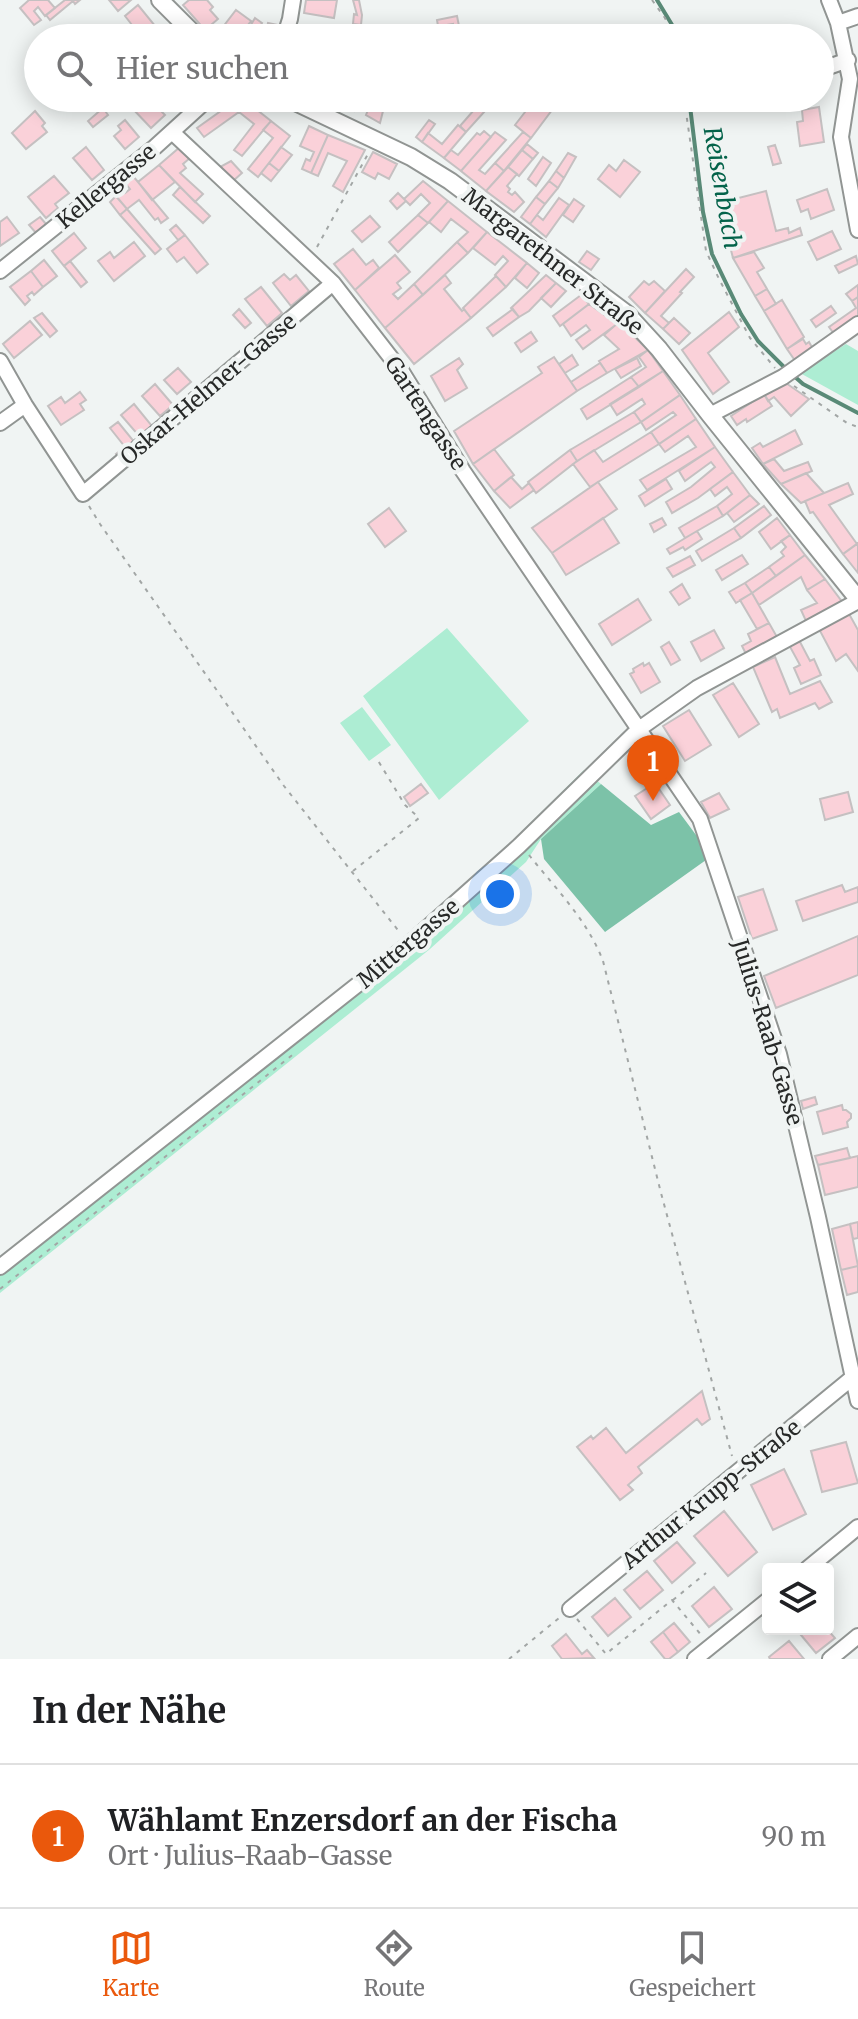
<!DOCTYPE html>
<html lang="de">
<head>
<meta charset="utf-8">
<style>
  body { margin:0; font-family:Merriweather,serif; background:#f6f6f6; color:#202124 }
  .controls { position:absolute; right:24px; bottom:24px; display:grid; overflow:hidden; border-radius:8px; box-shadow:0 4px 20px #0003 }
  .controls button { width:72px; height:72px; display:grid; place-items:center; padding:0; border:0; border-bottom:2px solid #e0e0e0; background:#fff; color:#202124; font:40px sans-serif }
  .you { position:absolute; left:500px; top:894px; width:28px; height:28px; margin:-20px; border:6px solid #fff; border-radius:50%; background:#1a73e8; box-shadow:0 0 0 12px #1a73e833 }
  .badge { display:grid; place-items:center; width:52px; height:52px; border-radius:50%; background:#ea580c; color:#fff; font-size:26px; font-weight:700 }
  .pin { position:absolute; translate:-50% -66px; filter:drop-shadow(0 2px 4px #0008) }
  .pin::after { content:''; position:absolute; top:42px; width:28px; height:24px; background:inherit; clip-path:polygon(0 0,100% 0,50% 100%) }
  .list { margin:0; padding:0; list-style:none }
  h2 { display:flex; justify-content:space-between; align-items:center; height:104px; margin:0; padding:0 32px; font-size:34px }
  h2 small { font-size:26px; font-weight:400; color:#757577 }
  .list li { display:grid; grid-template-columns:52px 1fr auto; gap:24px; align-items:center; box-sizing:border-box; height:144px; padding:0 32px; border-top:2px solid #e0e0e0 }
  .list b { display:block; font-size:30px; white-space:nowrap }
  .list p { margin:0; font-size:26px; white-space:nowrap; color:#757577 }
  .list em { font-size:26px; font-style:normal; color:#757577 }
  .icon { flex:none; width:44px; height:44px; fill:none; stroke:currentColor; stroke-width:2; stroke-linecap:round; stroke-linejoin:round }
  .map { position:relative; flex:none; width:858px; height:1659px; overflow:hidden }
  .search { position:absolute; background:#fff; box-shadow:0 4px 20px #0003; left:24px; right:24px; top:24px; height:88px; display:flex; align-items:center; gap:20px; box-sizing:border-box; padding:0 28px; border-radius:44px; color:#757577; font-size:30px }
  .sheet { height:248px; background:#fff }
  nav { display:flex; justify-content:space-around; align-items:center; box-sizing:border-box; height:112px; border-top:2px solid #e0e0e0; background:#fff; font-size:22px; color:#757577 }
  nav a { display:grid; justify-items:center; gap:4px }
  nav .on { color:#ea580c }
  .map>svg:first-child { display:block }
</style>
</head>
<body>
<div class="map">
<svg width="858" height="1659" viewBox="0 0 858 1659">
  <rect width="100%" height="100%" fill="#f0f4f3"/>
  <path fill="#adedd3" d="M846 344 858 351V405L800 373Z
    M447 628 529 721 439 800 363 696Z
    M362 707 391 745 369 761 340 723Z
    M584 770 601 784 541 839 526 862 430 949 0 1293V1260L395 946 512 841Z"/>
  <path fill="#7cc2a8" d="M601 784 651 825 679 812 699 839 706 860 605 932 544 859 541 839Z"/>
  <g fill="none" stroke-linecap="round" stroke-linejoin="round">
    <path stroke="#598a77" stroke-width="4" d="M657 0 680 38
      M689 98 703 212 712 254 741 314 758 341 787 370
      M794 376 803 384 858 413"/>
  </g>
  <path fill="#fad1d9" stroke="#c5c0c1" stroke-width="2" d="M29 0H48L55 8 45 16 38 7 34 11 41 20 34 25 20 8Z
    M65 0H80L75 4 73 1 50 20 46 15Z
    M109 0H131L118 11Z
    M189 0H207L213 7 210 10 218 19 205 30 183 5Z
    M306 0H337L334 18 304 13Z
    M353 0H359L362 15 361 25 353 24 354 14 357 15Z
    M138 5 156 27 146 35 148 38H132L126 30 132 25 125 16Z
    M236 10 251 21 238 38H226L219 32Z
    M457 16 460 31 453 32V24L446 25 448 38H440L437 20Z
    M255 18 262 23 253 38H243Z
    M268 23 278 25 275 38H265Z
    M143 98H160L164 102 158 108 165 115 151 128 132 108Z
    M239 98H242L271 121 242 156 234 150 254 124 239 112 204 137 197 128Z
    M334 98H360L354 111 333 101Z
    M470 98H481L485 111 466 132 460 126 474 110Z
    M525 98H561L531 138 515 125 532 103Z
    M370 105 384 107 380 123 366 115Z
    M819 107 824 142 800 146 797 122 803 121 802 110Z
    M103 108 108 115 93 127 88 121Z
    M35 111 45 123 42 126 47 132 26 149 12 133Z
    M125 120 139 137 125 149 114 136 121 130 118 126Z
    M429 120 435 124 422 142 416 137Z
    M271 121 290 136 258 177 248 169 273 138 263 130Z
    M458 125 466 132 444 158 422 142 428 133 442 144Z
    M309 126 328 135 311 173 302 169 306 159 310 161 314 152 300 146Z
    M484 131 491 137 461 171 444 158 451 150 458 155 477 133 480 135Z
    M495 132 506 140 479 170 485 174 495 163 504 171 486 191 461 171Z
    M523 132 531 138 504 171 495 163Z
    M328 135 365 150 343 192 333 186 347 161 328 153 318 176 311 173Z
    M527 144 538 153 533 159 522 150Z
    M775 145 781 163 773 165 768 147Z
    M86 147 104 170 92 180 73 158Z
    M180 147 190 158 183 164 186 168 180 173 203 194 195 202 159 165Z
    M281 147 292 155 279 171 269 163Z
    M522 150 533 159 519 176 508 167Z
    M373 152 397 164 389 179 378 173 375 179 362 172Z
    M568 153 576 157 564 178 556 171Z
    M543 157 551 163 536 186 528 179Z
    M720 158 731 201 719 203 708 161Z
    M624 160 640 172 620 197 598 179 609 165 616 171Z
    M231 161 242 173 233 181 220 167Z
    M269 163 279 171 271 181 261 173Z
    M159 165 175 182 152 200 138 182Z
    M508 167 517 174 507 186 510 189 508 192 512 195 515 192 524 202 514 212 486 191Z
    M556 171 564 178 558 188 549 181Z
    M54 176 69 193 55 204 58 208 46 218 28 197Z
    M133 176 168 218 161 223 158 218 155 220 139 200 127 209 113 193 120 187 125 193 130 189 125 183Z
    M423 181 448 201 428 223 418 215 430 203 421 194 410 205 404 199Z
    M549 181 558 188 545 204 536 197Z
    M180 187 210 216 203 223 173 195Z
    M827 189 834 210 811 219 808 209 801 212 797 200Z
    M766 191 776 231 788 228 789 233 800 228 802 235 733 258 719 203Z
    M398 193 406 201 397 209 390 201Z
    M116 196 127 209 120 215 110 202Z
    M536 197 545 204 530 224 521 217Z
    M559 198 569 205 546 237 530 224 537 215 543 220Z
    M574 199 584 206 573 222 563 215Z
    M448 201 487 232 468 253 457 242 468 232 451 219 441 232 429 222Z
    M127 209 161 249 155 254 120 215Z
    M418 215 428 223 398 252 389 242Z
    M370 216 380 227 362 242 352 231Z
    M7 217 19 233 0 246V222Z
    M40 217 46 224 36 233 29 225Z
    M176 225 185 235 178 240 170 230Z
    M832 231 841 249 817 260 808 242Z
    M487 232 527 263 506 287 495 275 508 261 503 256 495 265 473 248Z
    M74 233 86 248 64 266 52 251Z
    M185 235 208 264 197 273 184 257 177 262 167 249Z
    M134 242 145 256 114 281 98 261 110 252 114 258Z
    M457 242 468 253 423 295 414 284Z
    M353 249 366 265 373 260 379 268 355 290 334 264Z
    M587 251 599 259 591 270 579 262Z
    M754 252 764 268 757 272 767 289 755 296 733 258Z
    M395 255 410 272 397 283 401 288 393 294 398 299 414 284 423 295 385 328 355 290Z
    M856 256 858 264 839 273 835 266Z
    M44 260 57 276 43 287 31 271Z
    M70 261 87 282 81 287 64 266Z
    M527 263 539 273 527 288 515 278Z
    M686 269 694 277 680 292 682 293 661 316 669 323 663 329 645 313Z
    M31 271 43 287 34 295 32 292 27 296 30 300 25 305 10 287Z
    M284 274 290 280 296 275 309 291 291 306 273 283Z
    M445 275 451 283 444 289 462 311 464 309 471 318 414 364 385 328Z
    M546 275 556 283 529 311 519 317 511 308Z
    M496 276 506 287 471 318 463 308Z
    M644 281 649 285 654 281 665 291 645 313 629 297Z
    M556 283 566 291 551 307 541 298Z
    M858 285V297L852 301 846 294Z
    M261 287 282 313 267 326 245 299Z
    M767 289 776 304 764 311 755 296Z
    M581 295 589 304 560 326 553 316Z
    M858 297V318L835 335 829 327 856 308 852 301Z
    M782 300 804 337 787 349 764 311Z
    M589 304 617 324 583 349 576 340 590 330 586 325 571 336 563 324Z
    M831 306 836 313 816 327 811 320Z
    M239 309 251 323 245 328 233 315Z
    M513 309 519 317 493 336 487 328Z
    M729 312 739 327 708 353 729 382 713 394 682 350Z
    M42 313 57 331 50 337 34 318Z
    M674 318 690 333 679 344 663 329Z
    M30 321 42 335 14 358 3 344Z
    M619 322 648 350 607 373 599 361 619 349 604 335Z
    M531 332 537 341 521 352 515 343Z
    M803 339 806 344 809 342 813 349 796 362 787 349Z
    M648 350 663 371 639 387 631 377 646 367 639 357Z
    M572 355 578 365 565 373 559 364Z
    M554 357 577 391 473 464 454 431 542 373 538 367Z
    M459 358 463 364 457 370 467 388 445 401 431 376Z
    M637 358 641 366 621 378 615 369Z
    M600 363 607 373 577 391 571 382Z
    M178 368 191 382 177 394 164 380Z
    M663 371 680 395 641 422 634 412 645 404 642 399 617 415 610 404Z
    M631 377 639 387 587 419 581 409Z
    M783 381 809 399 791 416 774 397 768 401 764 394Z
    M155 384 173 405 160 416 142 396Z
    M80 392 86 400 80 404 84 410 61 425 48 406 61 397 65 403Z
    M764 394 772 406 747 422 746 419 737 425 731 416Z
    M680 395 696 419 659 444 651 432 676 415 673 412 646 430 641 422Z
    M134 404 152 426 139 436 121 415Z
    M634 412 641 422 577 461 570 450Z
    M696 419 715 447 647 490 640 480 696 447 688 436 665 452 659 444Z
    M118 422 136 444 119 458 116 454 125 447 110 428Z
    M795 430 802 444 763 464 752 448 760 443 763 447Z
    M651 432 659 444 590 487 573 464 594 450 603 462Z
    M715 447 733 472 698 498 672 513 666 502 691 487 715 467 711 462 685 481 679 471Z
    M494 449 514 475 494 491 473 464Z
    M570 450 577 461 536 493 528 482Z
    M774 459 784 471 808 462 812 471 781 484 763 464Z
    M733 472 750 495 723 516 717 506 732 494 727 487 715 496 710 489Z
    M806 473 824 493 801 503 781 484Z
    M511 477 522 489 529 483 534 490 510 508 494 491Z
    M666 479 672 489 645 506 639 496Z
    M598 482 617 509 552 553 532 528Z
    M848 483 853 494 829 505 857 544 843 554 813 512 810 513 805 501Z
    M750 495 759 504 734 522 727 513Z
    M717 506 723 516 685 538 679 528Z
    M764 506 771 515 741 538 734 528Z
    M389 508 406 531 385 547 368 524Z
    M603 518 619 543 566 575 552 553Z
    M662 518 666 525 654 532 650 524Z
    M777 518 790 535 771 549 759 532Z
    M734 528 741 538 702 561 696 551Z
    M697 531 702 539 685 550 683 547 670 554 667 549Z
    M790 535 805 555 776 576 769 567 784 556 781 552 786 547 781 541Z
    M858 543V573L843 554Z
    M742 555 748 564 722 580 716 570Z
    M805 555 825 579 807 590 801 577 759 605 752 593Z
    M690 556 695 565 673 577 667 568Z
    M769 567 776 576 752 593 745 583Z
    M825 579 843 603 806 621 801 610 817 603 807 590Z
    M745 583 752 593 736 603 729 592Z
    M682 584 690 598 679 605 670 592Z
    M752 593 769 623 757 629 740 600Z
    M638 599 651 620 612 645 599 624Z
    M848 612 858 630V671L846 654 836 661 819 629Z
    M769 623 777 637 746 654 742 646 751 641 748 634Z
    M714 630 724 648 701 661 691 642Z
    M799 640 810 661 814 659 821 675 801 684 794 668 800 665 789 645Z
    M669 642 680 660 671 665 661 647Z
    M775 657 790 694 820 681 832 702 819 709 815 703 780 718 777 709 772 712 753 667Z
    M643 663 644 666 649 663 660 682 641 693 630 674 634 672 633 669Z
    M733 683 759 724 739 737 713 695Z
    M689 710 711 745 685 761 663 726Z
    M655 783 670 805 651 819 635 796Z
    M421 784 428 793 410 806 404 797Z
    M848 792 853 812 825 820 820 799Z
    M719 793 729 809 710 818 701 802Z
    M842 885 845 892 858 887V902L803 921 796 901Z
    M763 889 777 930 752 939 738 897Z
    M858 936V975L776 1008 764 976Z
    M815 1097 817 1104 803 1109 801 1101Z
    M842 1105 843 1110H846L851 1114V1118L847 1122 848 1127 823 1134 817 1112Z
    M847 1148 850 1158 818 1165 815 1156Z
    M858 1156V1187L825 1195 818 1165Z
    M858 1222V1238L853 1239 850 1224Z
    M850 1224 858 1266 841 1270 832 1229Z
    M858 1266V1292L847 1295 841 1270Z
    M702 1391 710 1419 702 1425 697 1419 638 1467 642 1473 628 1485 633 1490 620 1500 577 1447 591 1436 593 1439 606 1428 626 1453Z
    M846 1442 858 1483 822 1492 811 1451Z
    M784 1469 806 1514 773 1530 751 1485Z
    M724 1511 757 1552 728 1576 694 1536Z
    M677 1542 695 1563 672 1583 654 1561Z
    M647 1571 663 1590 640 1609 624 1590Z
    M714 1587 732 1609 709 1627 692 1606Z
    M615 1598 631 1617 608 1636 592 1617Z
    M674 1623 690 1642 678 1652 663 1632Z
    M808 1629H827L835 1638 816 1653 801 1635Z
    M663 1632 678 1652 669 1659H665L651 1642Z
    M566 1634 582 1654 587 1650 594 1658 562 1659 552 1646Z
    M789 1641 804 1659H770L769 1657Z"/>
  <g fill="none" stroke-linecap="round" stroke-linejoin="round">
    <defs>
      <path id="minor" d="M829 0 838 23 850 79 841 137 858 230
        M838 23 858 16
        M284 38 290 19 293 0
        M820 70 848 60
        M172 132 333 283 402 372 463 471 700 819 779 1054 818 1217 858 1401
        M0 271 155 147 209 98
        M0 361 25 405 83 494 333 283
        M710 415 783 377 858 324
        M0 423 25 405
        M0 1267 409 944 519 846 639 729 697 688 858 601
        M807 1569 858 1527
        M570 1609 852 1378
        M695 1659 768 1600
        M830 1659 858 1636"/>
      <path id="major" d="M160 0 198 38
        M287 98 411 157 450 181 627 314 659 349 710 415 858 599"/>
    </defs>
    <use href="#minor" stroke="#919593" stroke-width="18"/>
    <use href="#major" stroke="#919593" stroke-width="20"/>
    <path stroke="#a2a6a5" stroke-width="2" stroke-dasharray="4 6" stroke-linecap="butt" d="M652 0 665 18 674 38
      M684 98 706 251 719 279 750 338 775 368
      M317 247 368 154
      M794 386 847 423 858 427
      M89 506 100 524 284 786 401 934
      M529 855C556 889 588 921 603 961L661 1193 732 1456
      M353 871 419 818 405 805 377 759
      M0 1289 296 1052
      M673 1600 706 1573
      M577 1619 606 1654 672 1600 702 1636
      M509 1659 559 1618"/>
    <use href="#minor" stroke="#fff" stroke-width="14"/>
    <use href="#major" stroke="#fff" stroke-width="16"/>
  </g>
  <g text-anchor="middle" stroke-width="8" stroke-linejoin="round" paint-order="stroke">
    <g font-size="22" fill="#272928" stroke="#f0f4f3">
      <text transform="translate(106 186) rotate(-39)" y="8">Kellergasse</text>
      <text transform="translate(553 261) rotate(38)" y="8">Margarethner Straße</text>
      <text transform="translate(208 389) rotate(-40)" y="8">Oskar-Helmer-Gasse</text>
      <text transform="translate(426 413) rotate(57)" y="8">Gartengasse</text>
      <text transform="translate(408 943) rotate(-40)" y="8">Mittergasse</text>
      <text transform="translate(768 1032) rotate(73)" y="8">Julius-Raab-Gasse</text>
      <text transform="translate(711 1494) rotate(-39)" y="8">Arthur Krupp-Straße</text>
    </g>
    <g font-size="24" font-style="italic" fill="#04634a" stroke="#f0f4f3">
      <text transform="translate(722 188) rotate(80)" y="8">Reisenbach</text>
    </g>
  </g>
</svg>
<div class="controls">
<button><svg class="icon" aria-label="layers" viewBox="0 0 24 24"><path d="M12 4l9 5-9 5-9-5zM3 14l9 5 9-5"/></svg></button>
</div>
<div class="you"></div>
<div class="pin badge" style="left:653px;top:801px">1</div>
<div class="search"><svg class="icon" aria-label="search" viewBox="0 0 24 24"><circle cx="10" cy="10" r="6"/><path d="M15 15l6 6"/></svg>Hier suchen</div>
</div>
<section class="sheet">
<h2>In der Nähe<small></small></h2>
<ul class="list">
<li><span class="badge">1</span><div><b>Wählamt Enzersdorf an der Fischa</b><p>Ort · Julius-Raab-Gasse</p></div><em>90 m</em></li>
</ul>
</section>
<nav>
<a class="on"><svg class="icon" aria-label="map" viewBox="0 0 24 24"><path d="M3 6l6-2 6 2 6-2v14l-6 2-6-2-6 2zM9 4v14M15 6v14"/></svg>Karte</a>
<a><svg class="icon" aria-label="directions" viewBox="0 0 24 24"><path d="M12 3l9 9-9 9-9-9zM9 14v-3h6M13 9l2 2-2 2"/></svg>Route</a>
<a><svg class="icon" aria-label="saved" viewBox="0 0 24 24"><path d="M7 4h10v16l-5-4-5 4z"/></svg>Gespeichert</a>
</nav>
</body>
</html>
